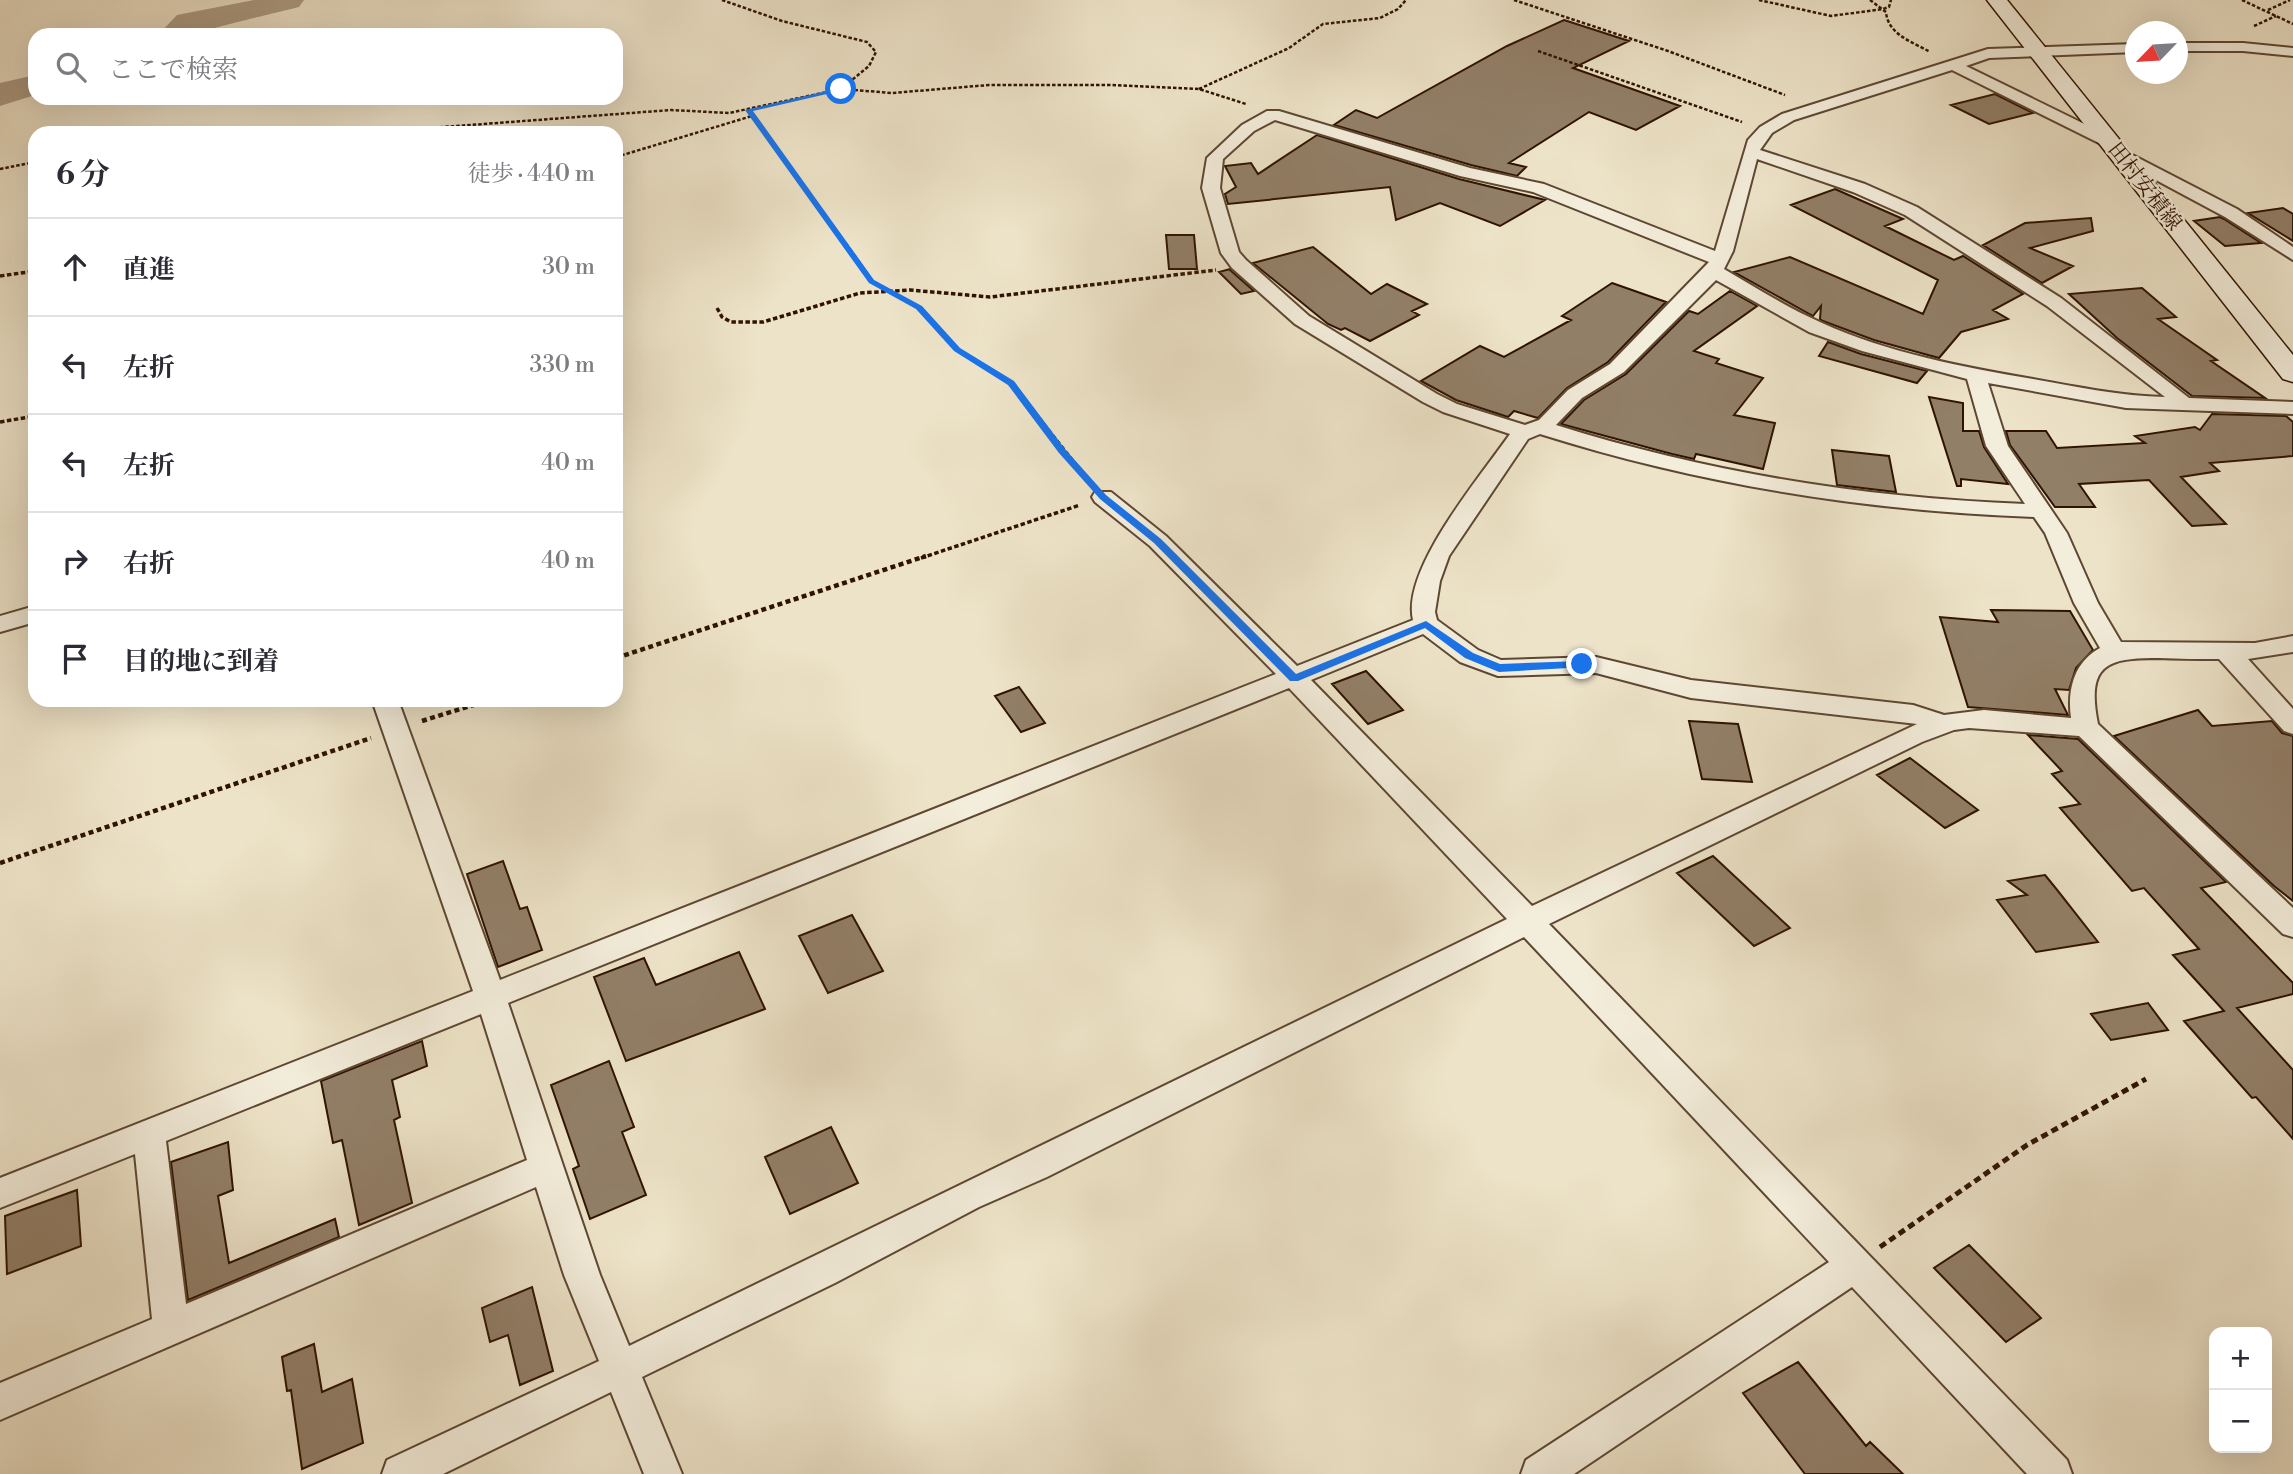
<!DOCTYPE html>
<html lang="ja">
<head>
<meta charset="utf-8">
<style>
  body { margin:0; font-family:"Libre Bodoni","Noto Serif JP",serif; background:#f2f2f3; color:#2b2b33 }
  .controls { position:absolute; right:21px; bottom:21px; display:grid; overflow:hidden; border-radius:14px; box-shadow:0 7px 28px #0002 }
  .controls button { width:63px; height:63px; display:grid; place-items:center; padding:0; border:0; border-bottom:2px solid #e1e1e2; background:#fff; color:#2b2b33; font:35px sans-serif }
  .compass { position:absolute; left:2125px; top:21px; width:63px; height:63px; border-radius:50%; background:#fff; box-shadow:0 7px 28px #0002; rotate:245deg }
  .stop { position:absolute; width:21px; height:21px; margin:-16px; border:5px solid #1a73e8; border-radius:50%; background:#fff }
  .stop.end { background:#1a73e8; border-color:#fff; box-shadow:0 2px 7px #0008 }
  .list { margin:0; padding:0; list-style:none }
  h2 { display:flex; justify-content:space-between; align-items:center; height:91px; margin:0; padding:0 28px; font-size:30px }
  h2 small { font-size:23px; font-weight:400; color:#7c7c81 }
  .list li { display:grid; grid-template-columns:46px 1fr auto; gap:21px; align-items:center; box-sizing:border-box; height:98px; padding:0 28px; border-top:2px solid #e1e1e2 }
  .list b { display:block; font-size:26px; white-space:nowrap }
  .list em { font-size:23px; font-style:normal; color:#7c7c81 }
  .icon { flex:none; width:38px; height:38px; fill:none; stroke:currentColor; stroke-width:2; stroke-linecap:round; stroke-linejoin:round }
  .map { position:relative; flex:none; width:2293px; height:1474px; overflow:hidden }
  .search { position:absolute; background:#fff; box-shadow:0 7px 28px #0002; left:28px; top:28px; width:595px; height:77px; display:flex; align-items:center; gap:18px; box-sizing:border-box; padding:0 24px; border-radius:21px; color:#7c7c81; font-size:26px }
  .panel { position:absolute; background:#fff; box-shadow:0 7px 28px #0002; left:28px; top:126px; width:595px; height:581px; border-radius:21px }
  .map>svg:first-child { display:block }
</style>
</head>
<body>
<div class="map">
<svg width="2293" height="1474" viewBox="0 0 2293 1474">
  <rect width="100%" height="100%" fill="#ede3c8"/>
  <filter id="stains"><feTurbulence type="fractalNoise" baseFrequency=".00286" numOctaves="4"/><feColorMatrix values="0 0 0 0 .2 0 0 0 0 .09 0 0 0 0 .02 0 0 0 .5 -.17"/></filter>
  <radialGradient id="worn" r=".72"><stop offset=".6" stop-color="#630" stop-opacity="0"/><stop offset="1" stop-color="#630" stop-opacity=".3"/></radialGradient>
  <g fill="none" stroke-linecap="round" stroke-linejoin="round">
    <path fill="#ac9c84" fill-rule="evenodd" d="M254 0H304L299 7C284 11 197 31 193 35H158L177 15Z
      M35 75V95L0 106V83Z"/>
  </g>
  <path fill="#927f68" stroke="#2f1300" stroke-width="2" d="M1564 20 1629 41 1573 68 1680 106 1636 130 1589 112 1509 163 1526 167 1517 176 1471 165 1334 125 1356 110 1377 118 1507 46Z
    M1995 94 2033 113 1989 124 1951 105Z
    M1317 135 1459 179 1545 200 1500 226 1440 203 1396 220 1390 187 1228 204 1225 194 1236 187 1225 166 1251 163 1258 174Z
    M1835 189 1903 219 1885 226 1954 260 1963 256 2023 294 1993 310 2008 319 1961 332 1939 358 1874 340 1823 321 1820 319 1821 306 1813 316 1734 272 1790 257 1923 314 1938 280 1791 205Z
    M2283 208 2293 214V241L2248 213Z
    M2220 217 2224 219 2261 243 2225 246 2194 221Z
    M2091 218 2093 231 2030 248 2073 266 2042 283 1983 245 2025 223Z
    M1166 235H1194L1197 269H1169Z
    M1313 247 1371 294 1387 284 1427 304 1412 311 1419 315 1370 341 1345 328 1341 330 1328 324 1253 263Z
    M1230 269V270L1254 291 1241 294 1219 272Z
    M1612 283 1666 302 1608 362 1567 388 1538 418 1514 411 1508 417 1456 400 1421 381 1480 346 1504 357 1571 320 1562 316Z
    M2142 288 2176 317 2158 319 2217 360 2211 361 2265 398 2192 396 2117 338 2069 294Z
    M1730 291 1757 306 1694 351 1719 359 1716 363 1763 378 1734 415 1775 423 1763 469 1696 454 1694 459 1672 454 1561 424 1584 400 1626 374 1689 311 1698 314Z
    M1828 342 1861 354 1927 371 1917 383 1819 356Z
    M1929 397 1963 403V431H1979L1984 447 2008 484 1961 479V486H1957Z
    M2212 414 2286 416 2293 422V456L2210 463 2219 471 2181 477 2226 524 2192 526 2149 480 2079 484 2095 507H2055L2010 445 2006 431H2046L2057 448 2145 443 2135 436 2195 427 2200 430Z
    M1832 450 1889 456 1896 492 1837 485Z
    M1991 610 2070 611 2093 650 2076 668 2069 690 2055 689 2068 715 1968 707 1940 617 1998 622Z
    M1366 671 1403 710 1368 724 1332 684Z
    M1019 687 1045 723 1021 732 995 696Z
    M2198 710 2212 726 2272 721 2282 733 2293 736V901L2274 886 2114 736Z
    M1689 721 1738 724 1752 782 1702 779Z
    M2028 735 2078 739 2226 882 2201 888 2293 983V994L2237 1008 2293 1070V1139L2256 1097 2252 1098 2184 1021 2224 1011 2173 955 2199 949 2144 888 2132 891 2060 808 2080 804 2052 774 2062 771Z
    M1910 758 1978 810 1945 828 1877 775Z
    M1713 856 1790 928 1754 946 1677 873Z
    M503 861 520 909 527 907 542 950 498 967 467 874Z
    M2045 875 2058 891 2098 942 2036 952 1997 900 2027 895 2008 881Z
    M852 915 883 971 828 993 799 936Z
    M739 952 765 1009 626 1061 594 977 644 958 656 985Z
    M2148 1003 2168 1030 2111 1040 2091 1014Z
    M422 1041 427 1066 392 1080 400 1117 394 1120 412 1203 359 1225 342 1140 333 1143 321 1081Z
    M609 1061 634 1127 622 1132 646 1195 590 1219 573 1169 579 1166 551 1085Z
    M831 1127 858 1183 790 1214 765 1157Z
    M228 1142 233 1190 218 1196 229 1263 335 1219 339 1237 188 1300 171 1162Z
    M77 1190 81 1246 7 1274 5 1216Z
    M1969 1245 2041 1318 2006 1342 1934 1268Z
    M532 1287 553 1371 520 1385 508 1335 490 1342 482 1308Z
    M314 1344 322 1392 352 1379 363 1443 302 1469 291 1390 287 1391 282 1357Z
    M1798 1362 1866 1446 1870 1442 1903 1474H1805L1743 1393Z"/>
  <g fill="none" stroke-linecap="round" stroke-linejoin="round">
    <defs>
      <path id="street" d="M2178 43H2243L2293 48V56L2243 51H2178Z
        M2136 44V52L1989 58 1966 66 2119 141V148L2237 209 2293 247V260L2225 217 2113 157V150L1952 70 1794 120 1772 133 1760 150 1865 184 1917 207 2061 298 2189 398 2293 402V414L2126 408 1988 383 2008 446 2067 533 2098 603 2121 642 2255 643 2293 636V652L2248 659 2293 709V734L2284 731 2219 659C2199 659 2179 659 2159 658 2107 658 2086 664 2098 724L2293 908V937L2283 934 2079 736 1969 728 1954 730 1922 742 1549 924 2067 1460 2072 1474H2027L1852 1287 1574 1474H1521L1526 1460 1829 1262 1524 937 1047 1177 979 1207 835 1283 642 1377 682 1474H644L611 1392 443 1474H382L387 1460 599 1361 564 1275 536 1187 0 1420V1383L152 1319 135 1154 0 1208V1178L473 991 372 700H398L500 980 1276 674 1150 546 1095 502 1092 497 1095 492H1111L1166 536 1297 666 1413 620C1401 569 1481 476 1510 434L1443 412 1423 402 1295 324 1232 268 1221 253 1202 188 1207 158 1242 125 1267 111H1279L1470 168 1544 184 1715 251 1748 140 1760 127 1782 114 1988 49ZM1275 120 1460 176 1533 192 1709 262 1610 364 1568 390 1539 420 1525 425 1457 404 1437 394 1309 316 1246 260 1239 252 1220 188 1223 159 1254 131ZM1757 159 1853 192 1905 215 2047 306 2165 397C2121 396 2078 387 2033 379 1963 367 1888 353 1822 323 1788 308 1756 288 1724 269L1733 251ZM1716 280 1809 332 1862 351 1967 379 1986 446 2025 504C1865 498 1709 473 1556 425L1582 398 1624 372ZM1540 434C1702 485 1866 511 2034 517L2045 533 2074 603 2100 648C2074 662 2067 690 2071 718L1984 710 1944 715 1913 705 1691 680 1596 657 1501 660 1478 650 1437 620 1435 612 1440 581 1449 556 1528 439ZM1423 634 1460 662 1498 676 1596 673 1691 698 1917 724 1532 906 1311 680ZM1289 688 1507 919 629 1346 600 1275 508 1003ZM481 1014 527 1160 186 1304 166 1141Z
        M35 606V622L0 632V616Z"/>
      <path id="secondary" d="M1987 0H2007L2293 355V382L2283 379Z"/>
    </defs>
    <use href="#street" stroke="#5e4732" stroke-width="4"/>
    <use href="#secondary" stroke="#2f1300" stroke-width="3"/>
    <path stroke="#2f1300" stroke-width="2.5" stroke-dasharray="3.5 2" stroke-linecap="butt" d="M722 0 782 21 867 42 876 52 869 66 841 89
      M1514 0 1668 51 1785 95
      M1759 0 1831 16 1883 9 1889 7 1891 0
      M1870 0 1886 12C1888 35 1913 42 1930 52
      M2242 0 2293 24
      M2268 10 2290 0
      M2254 26 2276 16
      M1538 51 1742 122
      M1199 89 1289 48 1323 24 1380 18 1398 9 1406 0
      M749 110 846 245
      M293 133H308
      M363 133 671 110 729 113 841 89 892 93 989 85H1110L1199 89 1246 104
      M616 157 752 116
      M0 169 35 162"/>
    <path stroke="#2f1300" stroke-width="3.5" stroke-dasharray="4.5 2.5" stroke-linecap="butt" d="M845 243 872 281 919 308 957 349 1011 383 1088 480
      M0 276 35 271
      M717 308 722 317 731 322H763L860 293 910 290 990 297 1216 270
      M0 422 35 416
      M921 558 1080 505"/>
    <path stroke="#2f1300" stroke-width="4.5" stroke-dasharray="5 3.5" stroke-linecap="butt" d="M616 658 926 556
      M422 721 489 700
      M0 863 371 738"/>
    <path stroke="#2f1300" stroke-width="5" stroke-dasharray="7 4.5" stroke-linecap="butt" d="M1880 1247 2027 1145 2146 1079"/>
    <use href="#street" fill="#f3eddb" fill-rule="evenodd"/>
    <use href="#secondary" fill="#f3eddb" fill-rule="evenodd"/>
  </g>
  <path fill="#1a73e8" d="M844 87V90L753 111 874 280 922 306 960 348 1014 381 1065 449 1106 495 1161 539 1296 674 1426 621 1473 653 1500 664 1582 661 1587 664 1586 667 1499 672 1465 658 1425 628 1298 681H1290L1154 543 1100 499 1059 453 1008 385 954 351 916 309 869 283 745 110Z"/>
  <g text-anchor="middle" stroke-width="5" stroke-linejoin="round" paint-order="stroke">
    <g font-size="21" fill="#2f1300" stroke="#f3eddb">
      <text transform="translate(2145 186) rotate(52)" y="7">田村安積線</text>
    </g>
  </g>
  <rect width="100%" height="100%" filter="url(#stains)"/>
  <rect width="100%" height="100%" fill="url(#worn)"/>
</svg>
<div class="controls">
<button>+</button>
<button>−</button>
</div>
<svg class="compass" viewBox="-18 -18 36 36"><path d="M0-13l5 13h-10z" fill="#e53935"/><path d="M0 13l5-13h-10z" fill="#7c7c81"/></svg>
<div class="stop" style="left:841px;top:89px"></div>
<div class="stop end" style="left:1582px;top:664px"></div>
<div class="search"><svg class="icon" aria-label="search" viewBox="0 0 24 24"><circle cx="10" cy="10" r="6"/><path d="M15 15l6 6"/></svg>ここで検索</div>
<section class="panel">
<h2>6 分<small>徒歩 · 440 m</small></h2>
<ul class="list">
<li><svg class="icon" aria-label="ahead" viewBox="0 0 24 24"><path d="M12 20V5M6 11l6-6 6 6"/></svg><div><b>直進</b></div><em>30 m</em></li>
<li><svg class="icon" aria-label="left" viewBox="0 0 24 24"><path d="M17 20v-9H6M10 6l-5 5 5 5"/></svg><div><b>左折</b></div><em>330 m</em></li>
<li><svg class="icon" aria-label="left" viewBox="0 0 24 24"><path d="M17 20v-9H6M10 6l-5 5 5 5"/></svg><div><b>左折</b></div><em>40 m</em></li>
<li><svg class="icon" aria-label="right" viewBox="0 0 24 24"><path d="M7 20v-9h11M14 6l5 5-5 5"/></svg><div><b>右折</b></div><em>40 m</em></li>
<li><svg class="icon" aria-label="arrive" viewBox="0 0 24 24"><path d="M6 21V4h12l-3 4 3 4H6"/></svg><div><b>目的地に到着</b></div></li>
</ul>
</section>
</div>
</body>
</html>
